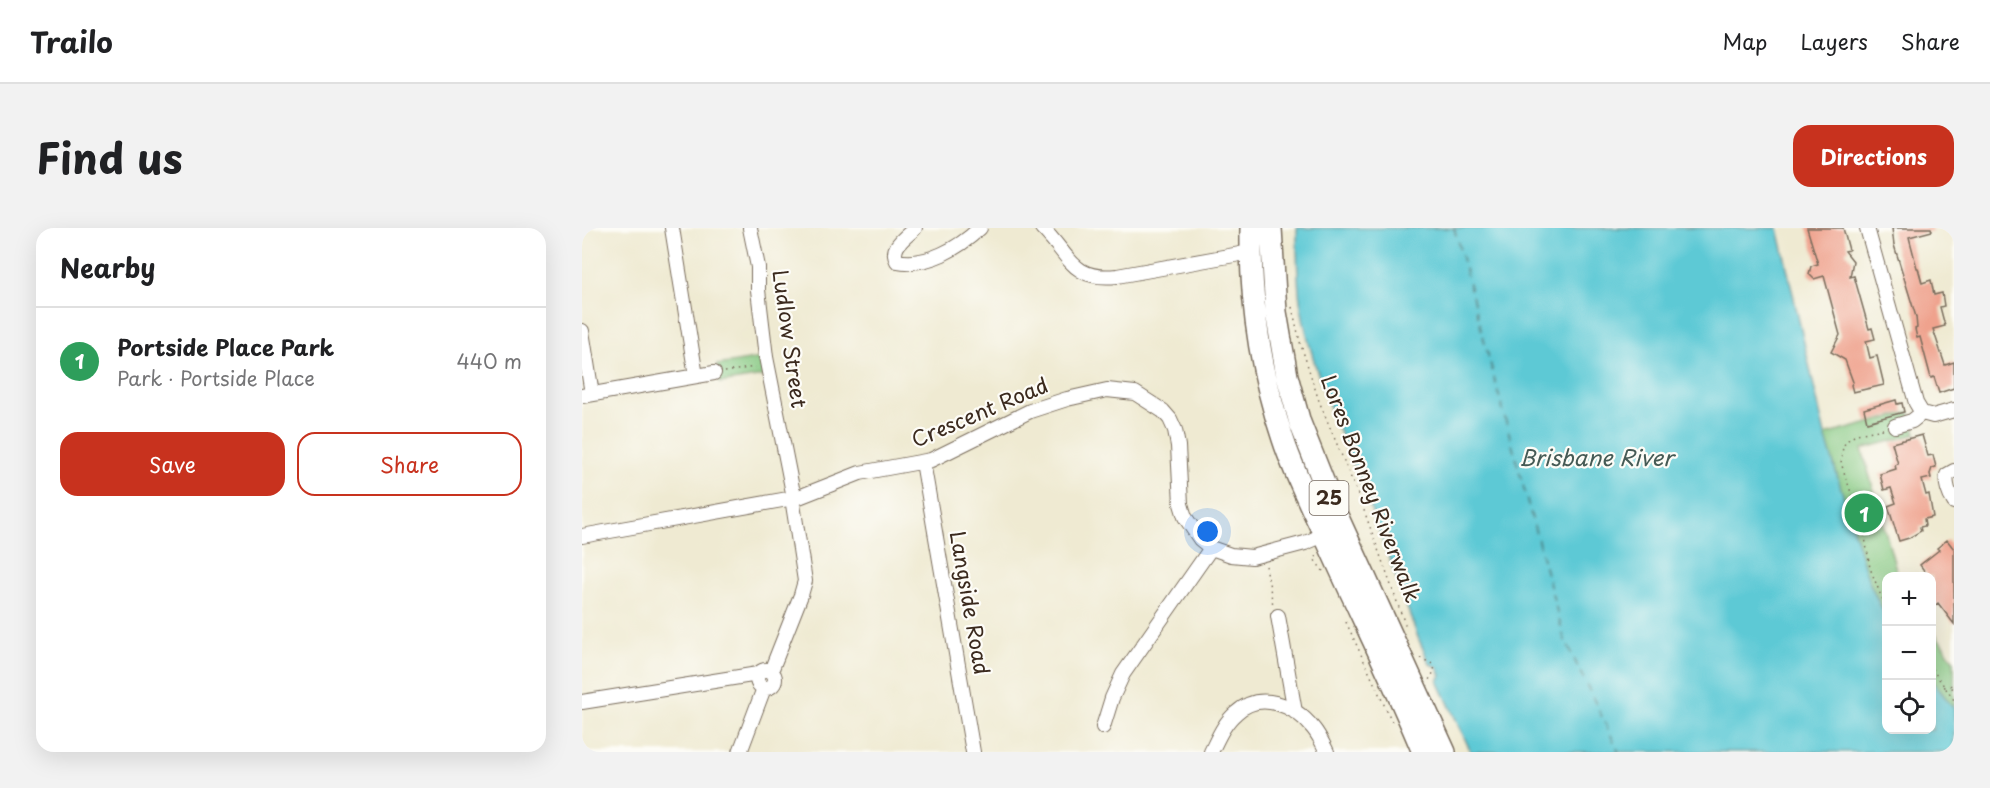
<!DOCTYPE html>
<html lang="en">
<head>
<meta charset="utf-8">
<style>
  body { margin:0; font-family:"Playpen Sans",sans-serif; background:#f2f2f2; color:#202124 }
  .controls { position:absolute; right:18px; bottom:18px; display:grid; overflow:hidden; border-radius:12px; box-shadow:0 6px 24px #0002 }
  .controls button { width:54px; height:54px; display:grid; place-items:center; padding:0; border:0; border-bottom:2px solid #e0e0e0; background:#fff; color:#202124; font:30px sans-serif }
  .you { position:absolute; left:626px; top:304px; width:21px; height:21px; margin:-15px; border:4px solid #fff; border-radius:50%; background:#1a73e8; box-shadow:0 0 0 9px #1a73e833 }
  .badge { display:grid; place-items:center; width:39px; height:39px; border-radius:50%; background:#c8321e; color:#fff; font-size:20px; font-weight:700 }
  .pin { position:absolute; translate:-50% -50%; border:3px solid #fff; box-shadow:0 2px 6px #0006 }
  .list { margin:0; padding:0; list-style:none }
  h2 { display:flex; justify-content:space-between; align-items:center; height:78px; margin:0; padding:0 24px; font-size:26px }
  h2 small { font-size:20px; font-weight:400; color:#757577 }
  .list li { display:grid; grid-template-columns:39px 1fr auto; gap:18px; align-items:center; box-sizing:border-box; height:108px; padding:0 24px; border-top:2px solid #e0e0e0 }
  .list b { display:block; font-size:22px; white-space:nowrap }
  .list p { margin:0; font-size:20px; white-space:nowrap; color:#757577 }
  .list em { font-size:20px; font-style:normal; color:#757577 }
  .actions { display:flex; gap:12px; padding:18px 24px }
  .actions a { flex:1; padding:14px 0; border:2px solid #c8321e; border-radius:18px; text-align:center; font-size:21px; color:#c8321e }
  .actions .main { background:#c8321e; color:#fff }
  .icon { flex:none; width:33px; height:33px; fill:none; stroke:currentColor; stroke-width:2; stroke-linecap:round; stroke-linejoin:round }
  .map { position:relative; flex:none; width:1372px; height:524px; overflow:hidden; border-radius:18px }
  header { display:flex; align-items:center; gap:36px; box-sizing:border-box; height:84px; padding:0 30px; background:#fff; border-bottom:2px solid #e0e0e0 }
  header strong { font-size:28px }
  nav { display:flex; gap:33px; margin-inline-start:auto; font-size:21px }
  .intro { display:flex; align-items:center; justify-content:space-between; box-sizing:border-box; height:144px; padding:0 36px }
  h1 { margin:0; font-size:42px }
  .button { padding:15px 27px; border-radius:18px; background:#c8321e; color:#fff; font-size:21px; font-weight:700 }
  main { display:flex; gap:36px; padding:0 36px }
  aside { flex:1; background:#fff; border-radius:18px; box-shadow:0 6px 24px #0002 }
  .map>svg:first-child { display:block }
</style>
</head>
<body>
<header>
<strong>Trailo</strong>
<nav><a>Map</a><a>Layers</a><a>Share</a></nav>
</header>
<div class="intro"><h1>Find us</h1><a class="button">Directions</a></div>
<main>
<aside>
<h2>Nearby<small></small></h2>
<ul class="list">
<li><span class="badge" style="background:#2e9e5b">1</span><div><b>Portside Place Park</b><p>Park · Portside Place</p></div><em>440 m</em></li>
</ul>
<div class="actions"><a class="main">Save</a><a>Share</a></div>
</aside>
<div class="map">
<svg width="1372" height="524" viewBox="0 0 1372 524">
  <rect width="100%" height="100%" fill="#fdfcf7"/>
  <filter id="ink" filterUnits="userSpaceOnUse"><feTurbulence type="fractalNoise" baseFrequency=".0167" numOctaves="2"/><feDisplacementMap in="SourceGraphic" scale="12" xChannelSelector="R" yChannelSelector="G"/><feConvolveMatrix kernelMatrix="1 2 1 2 8 2 1 2 1" color-interpolation-filters="sRGB"/></filter>
  <filter id="wash" filterUnits="userSpaceOnUse"><feTurbulence type="fractalNoise" baseFrequency=".008" numOctaves="4" result="noise"/><feDisplacementMap in="SourceGraphic" scale="24" xChannelSelector="R" yChannelSelector="G"/><feGaussianBlur stdDeviation="1.35" result="paint"/><feColorMatrix in="noise" values="0 0 0 0 0 0 0 0 0 0 0 0 0 0 0 0 0 1.4 0 .05"/><feComposite in="paint" operator="in"/></filter>
  <g filter="url(#wash)">
    <rect width="100%" height="100%" fill="#efead2"/>
    <path fill="#84c780" stroke="#60784f" stroke-width="1.5" d="M179 130 182 148 138 155 135 137Z
      M1328 184 1334 206 1280 221 1316 348 1304 349V389L1287 354 1243 207Z
      M1350 401 1372 433V481L1350 452Z"/>
    <path fill="#5dc9d5" stroke="#4c7a7a" stroke-width="1.5" d="M715 0H1196L1243 207 1287 354 1304 389V502H1350V452L1372 481V524H889L856 453 859 447 855 439 848 436 837 412C818 361 800 309 780 258 755 198 728 137 718 73 715 49 715 24 715 0Z"/>
    <g fill="none" stroke-linecap="round" stroke-linejoin="round">
      <path stroke="#455a55" stroke-width="1.5" stroke-dasharray="8 6" stroke-linecap="butt" d="M872 0 982 410 1037 524"/>
    </g>
    <g id="blocks">
      <path fill="#efa28d" d="M1225 0H1261L1267 22 1263 23 1271 33 1268 49 1272 48 1287 101 1290 100 1293 111 1284 113 1288 130 1295 128 1302 157 1271 164 1269 157 1271 154 1263 132 1249 124 1258 107 1242 48 1232 51 1227 46 1229 38 1236 36Z
        M1310 0H1349L1350 3 1327 9 1335 40H1336L1340 55 1349 52 1352 67 1360 65 1362 78 1358 79 1363 98 1351 101 1363 137 1372 134V160L1357 165 1352 149 1349 150 1338 109 1335 110 1333 101 1335 100 1334 89 1312 17Z
        M1314 172 1315 176 1320 175 1322 184 1285 194 1282 181Z
        M1340 207 1346 228 1351 227 1354 239 1350 240 1348 246 1349 250 1340 252 1344 267 1347 266 1351 289 1342 291 1343 298 1338 299 1339 303 1327 310 1317 313 1306 278 1314 275 1309 260 1302 262 1298 246 1314 241 1313 237 1316 236 1310 215Z
        M1365 312 1372 321V396L1356 375 1350 380V348H1346L1338 337 1357 322 1355 320Z"/>
    </g>
  </g>
  <g filter="url(#ink)">
    <use href="#blocks" fill-opacity="0" stroke="#7a6d5d" stroke-width="1.5"/>
    <g fill="none" stroke-linecap="round" stroke-linejoin="round">
      <defs>
        <path id="minor" d="M90 0 114 148
          M168 0 176 39V62L184 129 212 270
          M333 0C324 9 307 19 315 33 345 39 377 20 398 0
          M460 0C488 27 489 53 535 48L669 24
          M1285 0 1334 175 1340 185
          M0 103 10 166
          M0 168 132 145
          M1340 185 1351 188 1372 182
          M1313 198 1330 193 1340 185
          M341 234 391 524
          M1372 243 1365 247C1363 255 1367 267 1372 274
          M0 308 217 269 278 245 349 232 448 183 485 171 525 162 553 165 581 183 588 191 593 202 596 218 599 276 603 289 618 311 629 320 649 327 670 329 723 315 742 307
          M696 388 713 484
          M175 451a9 9 0 1 1 18 0a9 9 0 1 1-18 0Z
          M189 443 219 367 223 353 210 270
          M0 474 176 446
          M521 499 530 470 541 446 629 320
          M158 524 182 460
          M629 524C636 510 642 495 654 485 678 462 713 477 731 500 737 507 741 516 745 524"/>
        <path id="highway" d="M669 0C668 72 678 143 701 211 712 245 728 276 743 308 775 380 811 451 841 524
          M689 0 694 84 705 148 718 195 753 283 863 524"/>
      </defs>
      <use href="#minor" stroke="#7a6d5d" stroke-width="16"/>
      <use href="#highway" stroke="#7a6d5d" stroke-width="24"/>
      <path stroke="#7a6d5d" stroke-width="1.5" stroke-dasharray="1.5 4.5" stroke-linecap="butt" d="M710 79 718 114 737 173 779 274 824 399
        M143 144 173 139
        M1301 201 1275 206 1266 212 1261 218 1259 235 1282 303 1288 340 1299 368 1304 377
        M735 328 732 331 741 343
        M684 338 691 377
        M764 394 811 496
        M838 430 849 435 853 442 847 452
        M1350 441 1372 472
        M1362 459 1371 457
        M1367 466 1372 457"/>
      <use href="#minor" stroke="#fff" stroke-width="14"/>
      <use href="#highway" stroke="#fff" stroke-width="21"/>
    </g>
  </g>
  <g text-anchor="middle" stroke-width="4.5" stroke-linejoin="round" paint-order="stroke">
    <rect fill="#fdfcf7" stroke="#75695f" stroke-width="1.5" x="727.5" y="253" width="39" height="34" rx="4.5"/>
    <g font-size="20" font-weight="bold" fill="#3b2a1e">
      <text x="747" y="277">25</text>
    </g>
    <g font-size="21" fill="#3b2a1e" stroke="#fdfcf7">
      <text transform="translate(207 111) rotate(82)" y="7">Ludlow Street</text>
      <text transform="translate(398 185) rotate(-23)" y="7">Crescent Road</text>
      <text transform="translate(788 261) rotate(69)" y="7">Lores Bonney Riverwalk</text>
      <text transform="translate(387 375) rotate(80)" y="7">Langside Road</text>
    </g>
    <g font-size="22" font-style="italic" fill="#455a55" stroke="#fdfcf7">
      <text x="1014" y="238">Brisbane River</text>
    </g>
  </g>
</svg>
<div class="controls">
<button>+</button>
<button>−</button>
<button><svg class="icon" aria-label="locate" viewBox="0 0 24 24"><circle cx="12" cy="12" r="6"/><path d="M12 2v4M12 18v4M2 12h4M18 12h4"/></svg></button>
</div>
<div class="you"></div>
<div class="pin badge" style="left:1282px;top:285px;background:#2e9e5b">1</div>
</div>
</main>
</body>
</html>
